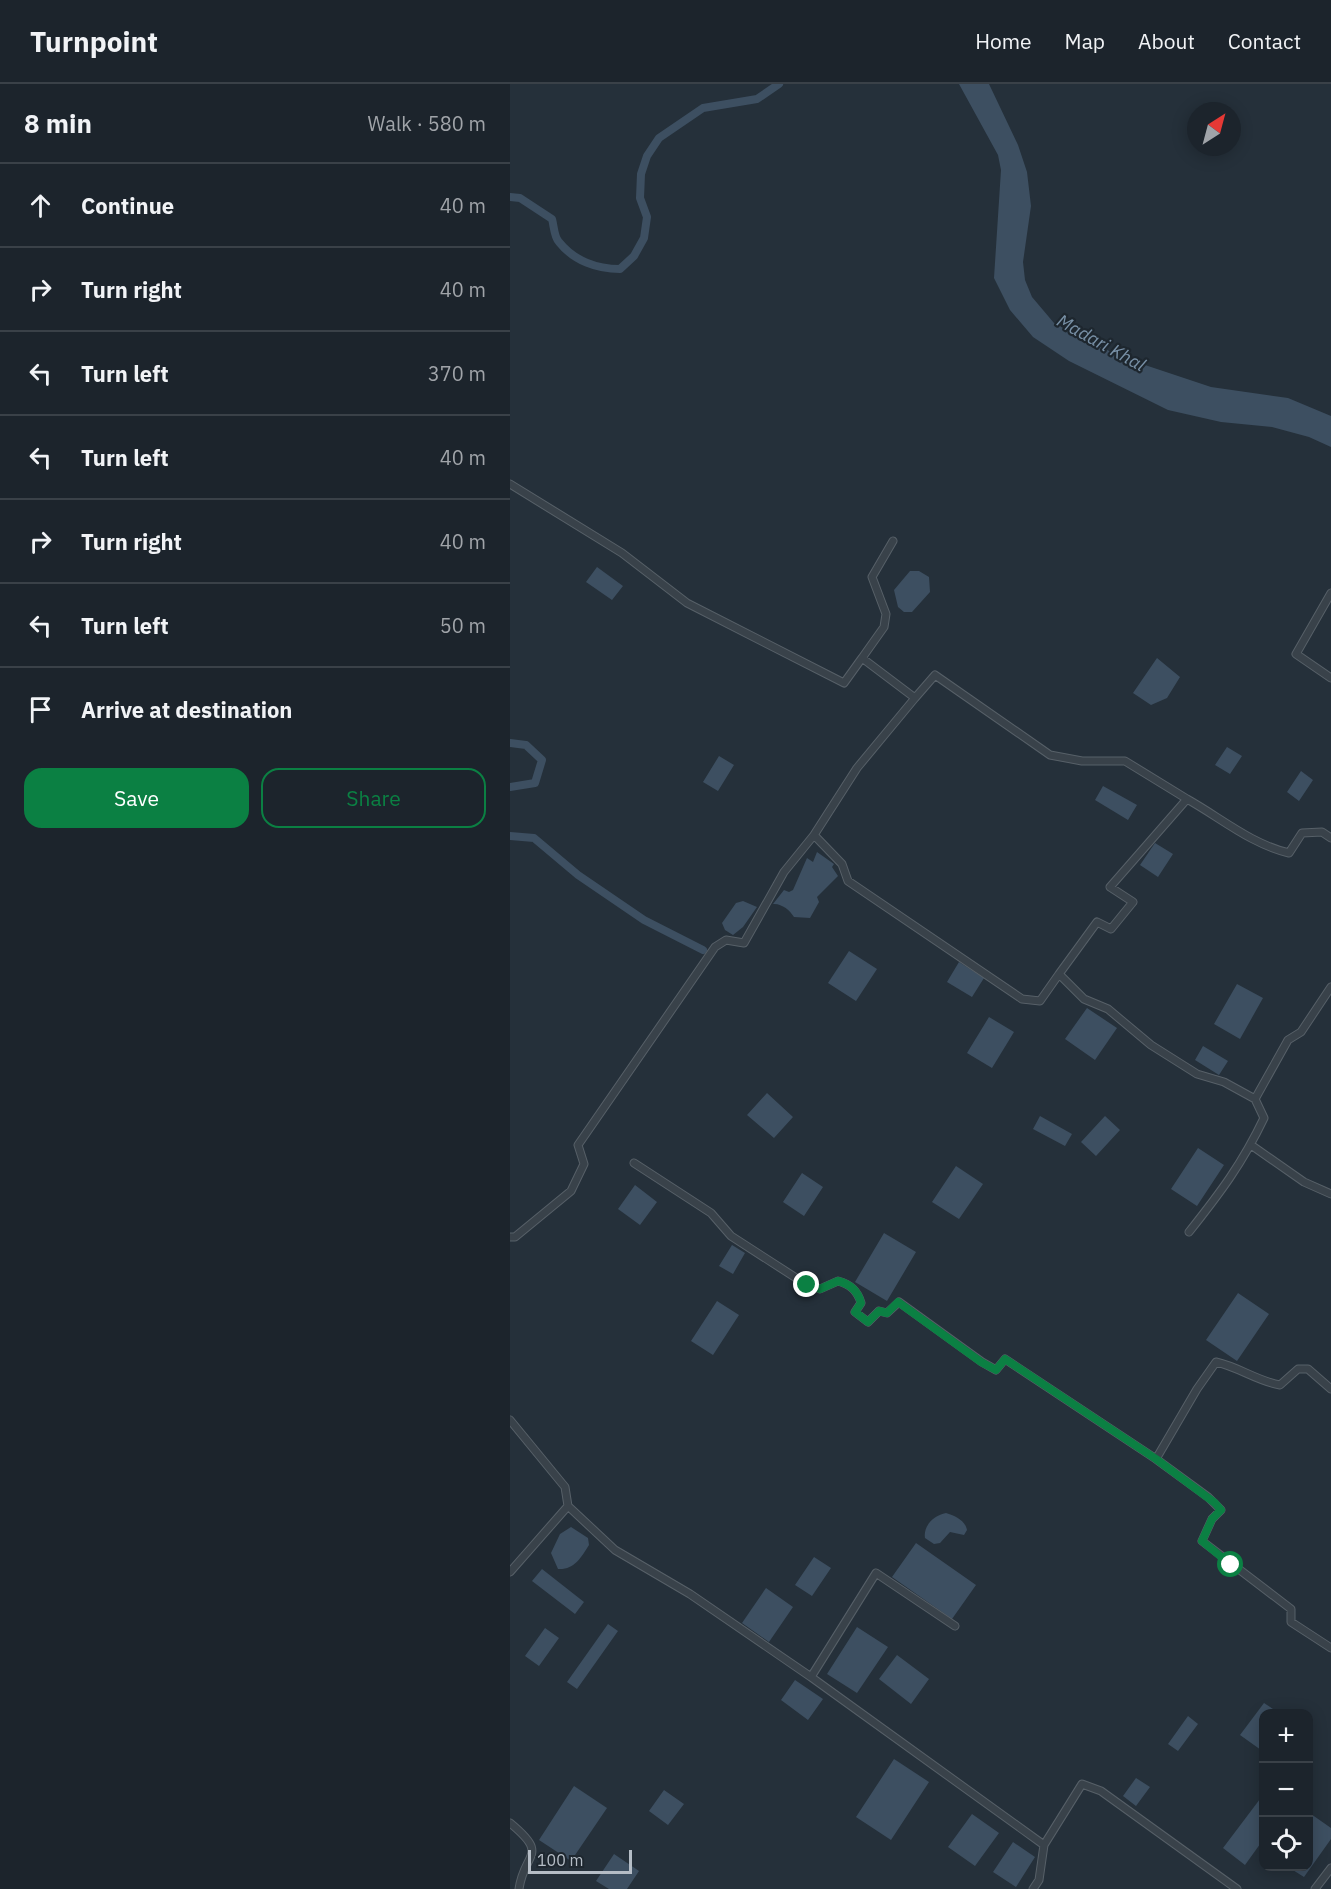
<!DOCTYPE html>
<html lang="en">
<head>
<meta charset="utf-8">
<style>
  body { margin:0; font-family:"IBM Plex Sans",sans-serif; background:#293038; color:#f1f3f6 }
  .controls { position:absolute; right:18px; bottom:18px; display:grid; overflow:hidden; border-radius:12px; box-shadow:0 3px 15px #0003 }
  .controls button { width:54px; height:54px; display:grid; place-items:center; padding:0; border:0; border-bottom:2px solid #3a4148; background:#1c242c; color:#f1f3f6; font:30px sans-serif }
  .compass { position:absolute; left:677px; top:18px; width:54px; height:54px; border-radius:50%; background:#1c242c; box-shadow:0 3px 15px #0003; rotate:36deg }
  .scale { position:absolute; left:18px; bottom:15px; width:104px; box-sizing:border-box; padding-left:6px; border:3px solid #b5bdc6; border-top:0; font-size:16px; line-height:21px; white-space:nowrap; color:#b5bdc6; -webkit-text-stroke:4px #1e272f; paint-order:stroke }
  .stop { position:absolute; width:18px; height:18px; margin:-14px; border:4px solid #0b8043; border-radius:50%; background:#fff }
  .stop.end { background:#0b8043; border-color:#fff; box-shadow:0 2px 6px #0008 }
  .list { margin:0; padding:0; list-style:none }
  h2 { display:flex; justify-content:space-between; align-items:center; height:78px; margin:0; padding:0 24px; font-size:26px }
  h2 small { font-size:20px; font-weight:400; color:#a0a4a9 }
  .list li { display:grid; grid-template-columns:39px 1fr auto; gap:18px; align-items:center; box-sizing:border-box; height:84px; padding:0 24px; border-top:2px solid #3a4148 }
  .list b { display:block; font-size:22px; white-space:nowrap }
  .list em { font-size:20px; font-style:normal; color:#a0a4a9 }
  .actions { display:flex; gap:12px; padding:18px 24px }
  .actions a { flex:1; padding:14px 0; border:2px solid #0b8043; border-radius:18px; text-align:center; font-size:21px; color:#0b8043 }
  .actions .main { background:#0b8043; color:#fff }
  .icon { flex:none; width:33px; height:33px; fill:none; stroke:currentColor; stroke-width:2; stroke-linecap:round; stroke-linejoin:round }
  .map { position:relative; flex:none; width:821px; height:1805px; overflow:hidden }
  header { display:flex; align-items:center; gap:36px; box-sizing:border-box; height:84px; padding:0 30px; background:#1c242c; border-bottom:2px solid #3a4148 }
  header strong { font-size:28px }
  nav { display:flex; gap:33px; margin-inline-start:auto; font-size:21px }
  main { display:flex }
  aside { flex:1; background:#1c242c }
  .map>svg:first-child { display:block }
</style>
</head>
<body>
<header>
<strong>Turnpoint</strong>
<nav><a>Home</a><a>Map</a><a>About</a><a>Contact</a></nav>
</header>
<main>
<aside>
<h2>8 min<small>Walk · 580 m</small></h2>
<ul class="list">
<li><svg class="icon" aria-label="ahead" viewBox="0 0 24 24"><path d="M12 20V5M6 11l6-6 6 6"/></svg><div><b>Continue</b></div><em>40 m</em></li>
<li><svg class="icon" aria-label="right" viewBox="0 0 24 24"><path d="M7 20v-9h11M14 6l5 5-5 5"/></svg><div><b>Turn right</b></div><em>40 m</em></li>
<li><svg class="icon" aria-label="left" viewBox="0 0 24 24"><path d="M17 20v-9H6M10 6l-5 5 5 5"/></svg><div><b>Turn left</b></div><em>370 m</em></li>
<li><svg class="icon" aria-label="left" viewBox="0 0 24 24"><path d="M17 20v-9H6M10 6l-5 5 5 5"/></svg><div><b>Turn left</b></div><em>40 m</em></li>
<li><svg class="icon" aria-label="right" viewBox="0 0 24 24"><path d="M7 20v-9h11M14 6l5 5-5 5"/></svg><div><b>Turn right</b></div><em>40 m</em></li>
<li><svg class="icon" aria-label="left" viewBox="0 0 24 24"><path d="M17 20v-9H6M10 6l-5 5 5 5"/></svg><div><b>Turn left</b></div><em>50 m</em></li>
<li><svg class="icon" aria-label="arrive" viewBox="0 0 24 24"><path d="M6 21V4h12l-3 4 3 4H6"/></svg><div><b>Arrive at destination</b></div></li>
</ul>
<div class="actions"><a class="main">Save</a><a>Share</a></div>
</aside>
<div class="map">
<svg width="821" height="1805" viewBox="0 0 821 1805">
  <rect width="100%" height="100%" fill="#25303a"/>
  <path fill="#3d4f61" d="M449 0H479L508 61 517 88 521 122 513 178 515 196 522 213 544 239 611 273 701 303 778 314 821 332V363L799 353 762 343 711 338 658 326 559 277 523 253 500 226 484 194 491 86 488 71Z
    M87 483 113 502 102 516 76 498Z
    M400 487H409L419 493 420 508 402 528H394L388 523 384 506Z
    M647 574 670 593 657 614 641 621 623 609Z
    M717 663 732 672 720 690 705 681Z
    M209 672 224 681 208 707 193 698Z
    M791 687 803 696 789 717 777 708Z
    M593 702 627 721 618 736 585 716Z
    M645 759 663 770 648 793 630 781Z
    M307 768 324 780 322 783 328 792 307 813 309 818 300 834 284 833C280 826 271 819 263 820L274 806 279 808 283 806 297 774 303 778Z
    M233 817 247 823 233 843 223 851 215 846 212 839 226 819Z
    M339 867 367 885 346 917 318 899Z
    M449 878 474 894 462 913 437 898Z
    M727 900 753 914 730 955 704 940Z
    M577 924 607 944 585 976 555 955Z
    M479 933 504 948 482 984 457 969Z
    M693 962 718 977 709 991 685 976Z
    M257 1009 283 1033 264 1054 237 1031Z
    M530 1032 562 1050 555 1062 523 1045Z
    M595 1032 610 1046 586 1072 571 1058Z
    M688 1064 714 1081 687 1122 661 1105Z
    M446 1082 473 1100 449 1135 422 1118Z
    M292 1089 313 1103 294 1132 273 1118Z
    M125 1101 147 1118 130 1141 108 1125Z
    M374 1149 406 1168 377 1217 345 1198Z
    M222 1161 235 1169 223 1190 209 1182Z
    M728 1209 759 1230 727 1277 696 1256Z
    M207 1217 229 1231 203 1271 181 1257Z
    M436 1429C445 1432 455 1436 457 1446L454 1451 440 1448 430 1459 424 1460 415 1454C413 1442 424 1431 436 1429Z
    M61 1443 78 1454 79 1461C71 1474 64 1486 48 1485L41 1469 50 1450Z
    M406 1459 466 1501 442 1535 382 1493Z
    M304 1473 321 1484 302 1512 285 1501Z
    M32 1485 74 1518 65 1530 22 1497Z
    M256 1504 283 1523 259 1558 232 1539Z
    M98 1540 108 1547 67 1605 57 1598Z
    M347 1543 378 1563 347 1609 317 1590Z
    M35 1544 49 1554 29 1582 15 1572Z
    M387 1571 419 1595 401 1620 369 1595Z
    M285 1596 313 1615 298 1636 271 1616Z
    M754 1619 769 1629 754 1630 753 1663 751 1666 730 1651Z
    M678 1632 688 1640 668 1667 658 1660Z
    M384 1675 419 1698 381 1756 346 1733Z
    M626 1694 640 1703 626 1722 613 1712Z
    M64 1702 97 1724 61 1777 29 1756Z
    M154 1706 174 1720 158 1741 139 1727Z
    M750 1715 753 1717V1756L735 1781 713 1764Z
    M462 1730 489 1749 465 1782 438 1763Z
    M801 1730 821 1744V1755L794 1793 778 1783 798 1782 799 1734Z
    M503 1758 525 1773 506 1803 483 1788Z
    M104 1770 129 1787 117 1805H99L86 1797Z"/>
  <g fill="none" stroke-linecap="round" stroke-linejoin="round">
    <path stroke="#3d4f61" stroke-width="8" d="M0 113 10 114 42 135C44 142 44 153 49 158 64 177 87 185 110 185L124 172 134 154 137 133 130 114 131 90 137 72 149 54 193 24 247 15 269 0
      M0 659 16 661 32 676 25 699 0 703
      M0 752 24 754 68 791 134 836 193 866"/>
    <defs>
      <path id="minor" d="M0 400 112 469 177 519 334 599 352 574 405 614 347 684 304 751 332 780 338 797 512 915 530 917 549 890
        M821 509 786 570 821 594
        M352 574 374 543 376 530 362 493 383 457
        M405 614 425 591 540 671 572 677H615L677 715 600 803 623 818 601 845 587 838 549 890 574 915 598 925 641 961 687 990 714 998 745 1015 754 1034C732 1080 710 1109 679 1148
        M677 715C711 734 741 760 779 769L792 749 812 748 821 754
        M745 1015 778 956 791 948 821 903
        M741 1061 794 1098 821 1110
        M124 1079 201 1129 221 1152 297 1201 310 1205 328 1197C340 1200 348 1208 351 1219L345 1228 358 1238 369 1227 377 1229 389 1218 472 1278 486 1286 495 1275 646 1375
        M0 1153H5L61 1107 74 1080 68 1061 205 863 216 856 234 859 274 788 304 751
        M821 1305 798 1285H788L770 1301C747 1297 729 1283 706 1278L687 1305 646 1375 698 1413 711 1426 702 1435 692 1457 781 1525V1538L821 1564
        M0 1336 55 1403 58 1422 105 1466 180 1510 301 1593 534 1761
        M0 1488 58 1422
        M301 1593 366 1489 445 1542
        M0 1739C40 1772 14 1768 9 1805
        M523 1805 529 1796 534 1761 572 1700 591 1707 727 1805
        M805 1805 821 1784"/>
    </defs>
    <use href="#minor" stroke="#576068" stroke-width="9"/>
    <use href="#minor" stroke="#39424a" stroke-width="7"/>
  </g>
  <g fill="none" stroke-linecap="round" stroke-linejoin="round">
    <path stroke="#0b8043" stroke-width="8" d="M297 1201 310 1205 328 1197C340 1200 348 1207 351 1219L345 1228 358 1238 369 1227 377 1229 388 1218 471 1278 486 1286 495 1275 646 1375 705 1419 711 1426 702 1435 692 1457 721 1481"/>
  </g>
  <g text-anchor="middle" stroke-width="4.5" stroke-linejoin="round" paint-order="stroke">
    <g font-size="18" font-style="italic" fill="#7890a6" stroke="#1e272f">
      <text transform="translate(591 259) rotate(29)" y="6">Madari Khal</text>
    </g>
  </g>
</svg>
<div class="controls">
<button>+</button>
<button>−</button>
<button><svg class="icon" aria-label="locate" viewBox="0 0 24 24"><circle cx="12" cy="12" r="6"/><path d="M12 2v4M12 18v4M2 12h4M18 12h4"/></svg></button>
</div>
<svg class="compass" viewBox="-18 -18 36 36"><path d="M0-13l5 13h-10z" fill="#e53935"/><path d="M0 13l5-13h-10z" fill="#a0a4a9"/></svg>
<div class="scale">100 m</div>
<div class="stop" style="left:721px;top:1481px"></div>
<div class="stop end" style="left:297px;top:1201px"></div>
</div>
</main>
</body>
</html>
